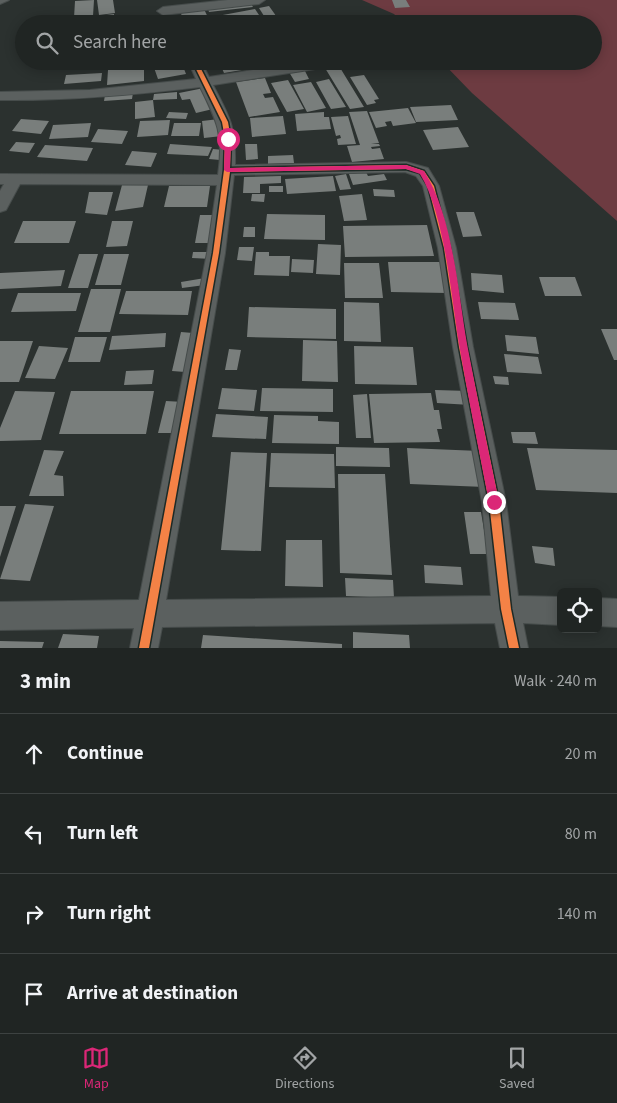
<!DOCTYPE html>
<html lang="en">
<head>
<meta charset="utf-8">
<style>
  body { margin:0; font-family:"Source Sans 3",sans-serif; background:#282d2b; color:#f1f3f6 }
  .controls { position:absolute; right:15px; bottom:15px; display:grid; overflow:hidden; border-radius:8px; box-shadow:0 2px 12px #0003 }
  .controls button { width:45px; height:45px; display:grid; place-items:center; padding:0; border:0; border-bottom:1px solid #3d4241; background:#202523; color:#f1f3f6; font:25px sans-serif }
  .stop { position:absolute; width:15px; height:15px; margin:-11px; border:4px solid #db2777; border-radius:50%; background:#fff }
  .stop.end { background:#db2777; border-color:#fff; box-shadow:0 1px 5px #0008 }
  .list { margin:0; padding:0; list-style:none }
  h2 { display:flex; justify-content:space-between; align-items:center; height:65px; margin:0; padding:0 20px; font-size:21px }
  h2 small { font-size:16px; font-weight:400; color:#a2a5a6 }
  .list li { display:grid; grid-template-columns:32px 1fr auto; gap:15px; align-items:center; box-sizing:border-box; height:80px; padding:0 20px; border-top:1px solid #3d4241 }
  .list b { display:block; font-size:19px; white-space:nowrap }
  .list em { font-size:16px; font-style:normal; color:#a2a5a6 }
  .icon { flex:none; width:28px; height:28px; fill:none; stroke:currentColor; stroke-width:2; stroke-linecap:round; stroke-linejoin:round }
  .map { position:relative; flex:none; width:617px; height:648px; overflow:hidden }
  .search { position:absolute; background:#202523; box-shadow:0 2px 12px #0003; left:15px; right:15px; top:15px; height:55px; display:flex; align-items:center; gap:12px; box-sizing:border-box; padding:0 18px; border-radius:28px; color:#a2a5a6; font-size:19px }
  .sheet { height:385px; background:#202523 }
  nav { display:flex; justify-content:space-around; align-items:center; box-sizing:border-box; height:70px; border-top:1px solid #3d4241; background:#202523; font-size:14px; color:#a2a5a6 }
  nav a { display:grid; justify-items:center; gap:2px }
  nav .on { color:#db2777 }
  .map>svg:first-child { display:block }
</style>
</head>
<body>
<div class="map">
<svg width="617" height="648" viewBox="0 0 617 648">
  <rect width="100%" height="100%" fill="#2b312f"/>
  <path fill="#6d3b41" d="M362 0H617V221L472 93 441 61H593V24H404L394 14Z"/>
  <path fill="#797e7c" d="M94 0 93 16 74 18 75 1Z
    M97 0H113L115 13 99 15Z
    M392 0H406L410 7 395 8Z
    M251 4 253 7 209 12 208 9Z
    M269 6 274 13 280 22 268 24 263 16H264L259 8Z
    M204 9 211 24H185L180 11Z
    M255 9 261 18 215 24 212 17Z
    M114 14 115 24H99L98 16Z
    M94 17V24H75V19Z
    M395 19 397 24H366L365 21Z
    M74 61H94L95 67 74 70Z
    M158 61H181L186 74 158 79 152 62Z
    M252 61H283V62L255 67Z
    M239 64 242 70 224 73 221 66Z
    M144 66V81L107 85 108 70Z
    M339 66 364 107 350 109 325 68Z
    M304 69 309 79 295 82 289 72Z
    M102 73 101 81 64 84 66 75Z
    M364 75 379 99 374 100 376 103 367 105 350 77Z
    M265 78 271 93 263 94 265 98 273 97 280 112 249 117 236 82Z
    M329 79 346 107 331 109 316 82Z
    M288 80 304 109 287 112 271 83Z
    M311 82 326 108 307 112 293 85Z
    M204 88 213 109 196 113 190 99 182 100 179 93Z
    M177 92V99L153 100 154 94Z
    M133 93 132 99 104 101 105 95Z
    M153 100 155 117 135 119V102Z
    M451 105 458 120 416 122 410 107Z
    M408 108 416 123 393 126 391 121 385 122 387 126 376 128 369 112Z
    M367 111 379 143 371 144H379L380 146 371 147 372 149 380 148 384 159 352 162 347 146 360 145 349 112Z
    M169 112 188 113 186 119 166 118Z
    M324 112V117H329L331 129 297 131 295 114Z
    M283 116 286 134 252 137 250 118Z
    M348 116 356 144 338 145 337 139 341 138 340 135 336 136 331 117Z
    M21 119 49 121 41 134 12 131Z
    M219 119 222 136 204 138 202 121Z
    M170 120 168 135 137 137 140 121Z
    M91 123 88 137 49 139 53 125Z
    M174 123H201L199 136H171Z
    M458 127 469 147 433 150 423 130Z
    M98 129 128 131 122 144 91 142Z
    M16 142 35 143 29 153 9 151Z
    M170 144 212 147 208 156 167 154Z
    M245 144H257L258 159 246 160Z
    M45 145 93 148 87 161 37 157Z
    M213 149 224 150 220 160 209 159Z
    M132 151 157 153 151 167 125 165Z
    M293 155 294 163 268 164V156Z
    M366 172 368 176 384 174 387 180 353 185 349 174Z
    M346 174 351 189 340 190 335 176Z
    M281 176V183L260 184V193H243L244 177Z
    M333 176 336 191 287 194 285 179Z
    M122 185H148L143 207 115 211Z
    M169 186H210L207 207H164Z
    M269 186H283V192H269Z
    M373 189 394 190 395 197 374 196Z
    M89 192H113L107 215 85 213Z
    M252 194H265L264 202 251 201Z
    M362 194 367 220 344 221 339 196Z
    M456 212H474L482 236 463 237Z
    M267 214 325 215V240L264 239Z
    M200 215H220L216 243H195Z
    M23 221H76L69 243H14Z
    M112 221H133L127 246 106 247Z
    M427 225 434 256 345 257 343 226Z
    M244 227H255V237H243Z
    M318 244 341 245 340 275 316 274Z
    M239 247H254L252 261 237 260Z
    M193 252H213L212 259 192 258Z
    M256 252H269V256H290L289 276 254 275Z
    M79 254H98L88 288H68Z
    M104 254H129L121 285H95Z
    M292 259 314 260 313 273 291 272Z
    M388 262H443L448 293 391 292Z
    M344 263H379L383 298H345Z
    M65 270 61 286 0 289V273Z
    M471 273 502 275 504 293 472 290Z
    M539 277H575L582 296H545Z
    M205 278V285L182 288 181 282Z
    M91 289H121L110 332H78Z
    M126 291H192L188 315 119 314Z
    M18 293H81L76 311 11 312Z
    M344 302 379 303 381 342 344 341Z
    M478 302 515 303 519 320 481 319Z
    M249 307 336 309V339L247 337Z
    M601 329H617V360H614Z
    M181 332 193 333 185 372 172 371Z
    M166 333 165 347 109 350 112 336Z
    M505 335 536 337 539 354 507 351Z
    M75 337H107L100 362H68Z
    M303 340 337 341 338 382 302 381Z
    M0 341H33L19 382H0Z
    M39 346 68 348 55 379 25 378Z
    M354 346 413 347 417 385 355 384Z
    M229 349 241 350 237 370H225Z
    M504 354 538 357 542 374 507 372Z
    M154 370 152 384 124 385 126 371Z
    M493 376 508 377 509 385 495 384Z
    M222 388 257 390 254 411 218 409Z
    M262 388 333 389V412L260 411Z
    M435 390 469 391 471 405 437 403Z
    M15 391 55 392 41 440 0 441V428Z
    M71 391H154L146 434H59Z
    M431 393 434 410H439L442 429H437L440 442 374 443 369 394Z
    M367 394 371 438H356L353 395Z
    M166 401 184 402 178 433H158Z
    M216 414 268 417 266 439 212 437Z
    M274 415 318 416V421L339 422V444L272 443Z
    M511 432H535L538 444 513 443Z
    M336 447 389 448 390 467 336 466Z
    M407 448 480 451 485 487 410 484Z
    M527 448 617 450V493L536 490Z
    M44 450 64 451 54 475 63 476 64 496H29Z
    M231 452 267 453 261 551 221 550Z
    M271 453 334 454 335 488 269 487Z
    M338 474H385L392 575 340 573Z
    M25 504 54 506 30 581 0 579Z
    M0 506H16L0 557Z
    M464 512H481L488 554H470Z
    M286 540H322L323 587 285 586Z
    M532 546 553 548 555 566 535 563Z
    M424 565 461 567 463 585 425 583Z
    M345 578 393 580 394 598 346 596Z
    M353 632 409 635 410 648H353Z
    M63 634 99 636 97 648H58Z
    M203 635 342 644V648H201Z
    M0 641 44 642 42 648H0Z"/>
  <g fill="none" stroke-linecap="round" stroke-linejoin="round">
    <defs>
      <path id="minor" d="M0 0H9L0 4Z
        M228 0H265L259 4 163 15 157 11 163 7Z
        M188 61H201L209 77 309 61H347L341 65 213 85C230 117 236 127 235 165L406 162 428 168 439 186 456 248 473 347 506 502 518 596 561 597V625L523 623 528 648H500L495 623 162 627 158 648H130L134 628 0 630V602L139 600 207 253 217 185 20 184 6 210 0 212V191L4 184H0V174L218 175C224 135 217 121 200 87 133 95 67 101 0 100V92L90 90 196 79ZM405 172 416 176 423 186 438 248 453 347 482 502 491 596 166 600 225 253 234 175Z
        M598 598 617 599V627L598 626Z"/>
    </defs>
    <use href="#minor" stroke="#464c4b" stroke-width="2"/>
    <use href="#minor" fill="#5b605f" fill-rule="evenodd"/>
    <defs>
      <path id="cycleway" d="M192 61H197L228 122 231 139 230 168 406 165 424 171 434 186 450 248 467 347 499 502 511 609 519 648H509L501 609 489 502 459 347 444 248 428 186 420 173 406 169 230 172 219 253 149 648H139L213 253 224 170 225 139 222 122Z"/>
    </defs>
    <use href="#cycleway" stroke="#1e2a26" stroke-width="3"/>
    <use href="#cycleway" fill="#f48246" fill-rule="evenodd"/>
  </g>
  <path fill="#db2777" d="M228 137 231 139 230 168 406 165 424 171C453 216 458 292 467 344 477 397 488 450 499 502L497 506 494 507 489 502C479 450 468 397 459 344 451 296 445 215 420 174L406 169 227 172 224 170 225 139Z"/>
</svg>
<div class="controls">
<button><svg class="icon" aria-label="locate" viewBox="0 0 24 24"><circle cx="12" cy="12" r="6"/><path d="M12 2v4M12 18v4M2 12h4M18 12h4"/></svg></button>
</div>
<div class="stop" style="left:228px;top:139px"></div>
<div class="stop end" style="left:494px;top:502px"></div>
<div class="search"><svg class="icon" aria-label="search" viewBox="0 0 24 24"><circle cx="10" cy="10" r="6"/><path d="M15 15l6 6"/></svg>Search here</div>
</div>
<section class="sheet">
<h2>3 min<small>Walk · 240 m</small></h2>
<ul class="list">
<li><svg class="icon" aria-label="ahead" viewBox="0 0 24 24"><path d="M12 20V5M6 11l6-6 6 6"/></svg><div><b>Continue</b></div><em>20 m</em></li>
<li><svg class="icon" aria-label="left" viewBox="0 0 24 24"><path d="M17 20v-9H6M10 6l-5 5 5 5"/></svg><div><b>Turn left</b></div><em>80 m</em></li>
<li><svg class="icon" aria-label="right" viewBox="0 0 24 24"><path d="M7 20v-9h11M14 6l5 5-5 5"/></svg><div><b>Turn right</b></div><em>140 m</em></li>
<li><svg class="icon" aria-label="arrive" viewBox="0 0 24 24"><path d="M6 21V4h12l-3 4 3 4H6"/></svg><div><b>Arrive at destination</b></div></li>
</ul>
</section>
<nav>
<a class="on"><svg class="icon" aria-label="map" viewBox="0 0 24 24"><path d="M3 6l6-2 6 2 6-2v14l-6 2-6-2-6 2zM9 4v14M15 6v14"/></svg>Map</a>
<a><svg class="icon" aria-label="directions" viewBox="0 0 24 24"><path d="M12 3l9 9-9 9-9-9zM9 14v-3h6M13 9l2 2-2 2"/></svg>Directions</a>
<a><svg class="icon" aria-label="saved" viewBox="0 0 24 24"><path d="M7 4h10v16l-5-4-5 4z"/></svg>Saved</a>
</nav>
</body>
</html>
